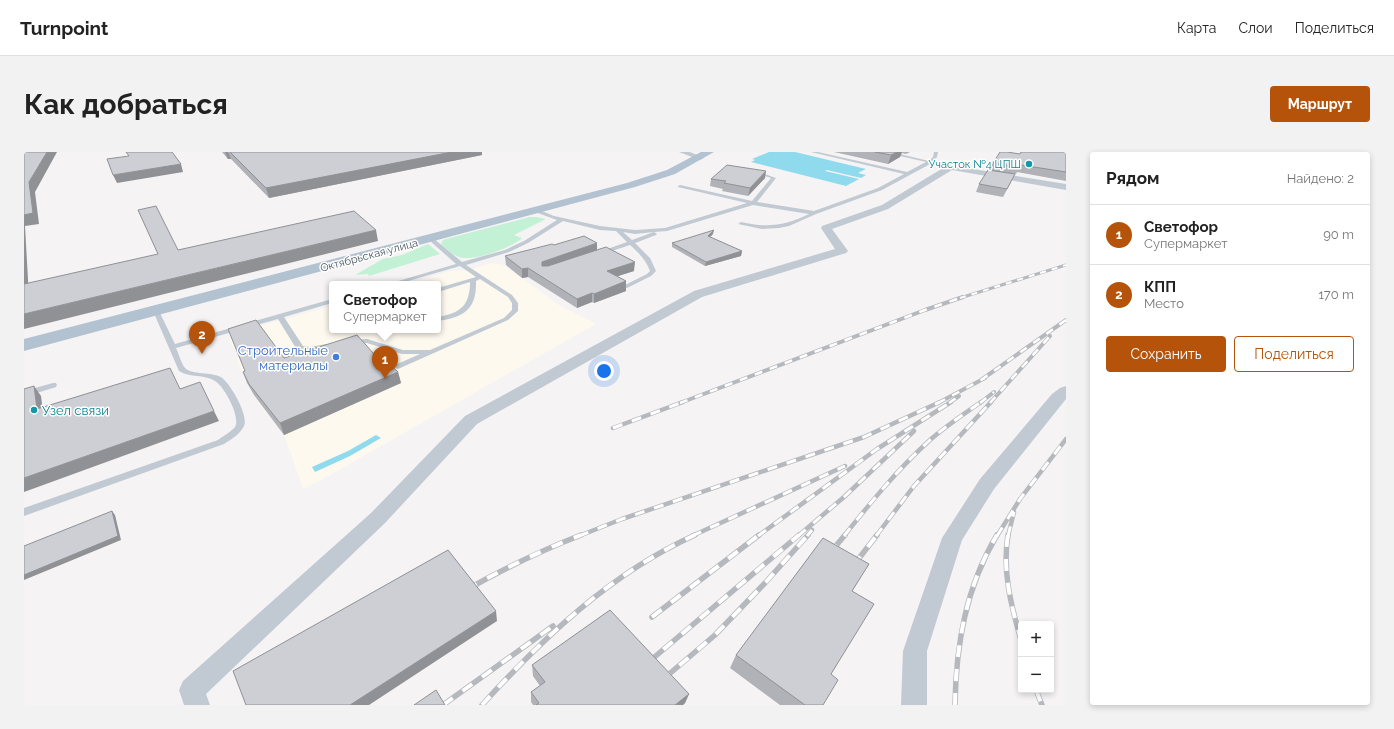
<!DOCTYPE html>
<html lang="ru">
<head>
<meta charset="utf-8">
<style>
  body { margin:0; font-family:Raleway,sans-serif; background:#f2f2f2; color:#222 }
  .controls { position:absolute; right:12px; bottom:12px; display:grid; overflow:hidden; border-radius:4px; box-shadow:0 2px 6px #0003 }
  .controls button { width:36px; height:36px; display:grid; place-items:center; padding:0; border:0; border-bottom:1px solid #e0e0e0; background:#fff; color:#222; font:20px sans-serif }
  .you { position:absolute; left:580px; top:219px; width:14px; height:14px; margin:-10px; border:3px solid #fff; border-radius:50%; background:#1a73e8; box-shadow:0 0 0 6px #1a73e833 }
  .badge { display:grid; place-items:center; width:26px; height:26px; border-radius:50%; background:#b45309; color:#fff; font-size:13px; font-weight:700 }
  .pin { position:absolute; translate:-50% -33px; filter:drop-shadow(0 1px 2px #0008) }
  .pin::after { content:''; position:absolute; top:21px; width:14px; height:12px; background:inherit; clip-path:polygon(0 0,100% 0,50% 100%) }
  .popup { position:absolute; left:305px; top:129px; width:112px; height:52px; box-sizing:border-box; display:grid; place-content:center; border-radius:4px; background:#fff; filter:drop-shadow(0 1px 3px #0005); font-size:13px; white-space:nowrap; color:#767676 }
  .popup b { font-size:15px; color:#222 }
  .popup::after { content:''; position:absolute; left:50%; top:100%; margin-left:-8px; border:8px solid transparent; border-top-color:#fff }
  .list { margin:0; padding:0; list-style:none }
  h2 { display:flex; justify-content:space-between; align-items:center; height:52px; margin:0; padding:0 16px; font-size:17px }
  h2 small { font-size:13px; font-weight:400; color:#767676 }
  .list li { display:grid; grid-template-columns:26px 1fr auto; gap:12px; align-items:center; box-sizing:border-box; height:60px; padding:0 16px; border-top:1px solid #e0e0e0 }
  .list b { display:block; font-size:15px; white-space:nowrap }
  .list p { margin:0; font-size:13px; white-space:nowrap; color:#767676 }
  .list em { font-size:13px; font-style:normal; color:#767676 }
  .actions { display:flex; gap:8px; padding:12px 16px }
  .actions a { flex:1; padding:9px 0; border:1px solid #b45309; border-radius:4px; text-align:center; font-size:14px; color:#b45309 }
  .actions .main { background:#b45309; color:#fff }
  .map { position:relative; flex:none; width:1042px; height:553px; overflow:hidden; border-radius:4px }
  header { display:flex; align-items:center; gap:24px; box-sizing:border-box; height:56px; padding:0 20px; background:#fff; border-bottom:1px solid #e0e0e0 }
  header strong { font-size:19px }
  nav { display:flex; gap:22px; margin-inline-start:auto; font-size:14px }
  .intro { display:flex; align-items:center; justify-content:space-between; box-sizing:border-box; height:96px; padding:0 24px }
  h1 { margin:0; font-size:28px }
  .button { padding:10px 18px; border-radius:4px; background:#b45309; color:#fff; font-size:14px; font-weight:700 }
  main { display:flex; gap:24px; padding:0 24px }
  aside { flex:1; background:#fff; border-radius:4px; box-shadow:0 2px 6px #0003 }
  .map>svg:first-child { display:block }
</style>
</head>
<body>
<header>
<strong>Turnpoint</strong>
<nav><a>Карта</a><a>Слои</a><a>Поделиться</a></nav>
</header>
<div class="intro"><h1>Как добраться</h1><a class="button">Маршрут</a></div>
<main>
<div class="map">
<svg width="1042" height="553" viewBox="0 0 1042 553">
  <rect width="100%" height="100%" fill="#f5f3f3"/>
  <path fill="#fdf9ef" d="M467 111 480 113 535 153 572 172 299 327 279 337 260 283 230 243 213 209 214 202 205 188 233 179 239 173 308 154V178H414V132H383L426 119 445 118Z"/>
  <path fill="#c3f1d5" d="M506 65H512L522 67 490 83 498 86C488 96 448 110 435 105 428 103 422 96 417 92L419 88 422 87Z
    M404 92 416 102 345 124 344 122 331 123 359 107 378 103Z"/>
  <path fill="#90daee" d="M745 0H771L842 17 834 21 842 23 837 26 803 18 801 19 835 27 822 34 727 10 731 8 728 7Z
    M352 283 357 286 326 304 291 320 288 315 324 299Z"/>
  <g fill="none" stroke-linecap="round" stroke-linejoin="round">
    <path fill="#c1cad2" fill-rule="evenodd" d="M787 0H794L883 20 902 10 859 0H867L905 9 909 5 910 0H914L913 5 908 11 858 38 792 62 765 74 755 76 738 77 714 72 717 70C744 76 760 74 785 62L729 53 643 79 630 80 633 82 632 83 611 91 626 106 632 119 627 124 603 136 601 135V133L623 122 626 119C622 108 614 100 606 93L579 102H575V100L603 90 592 79 576 78 539 69 504 91 485 100 442 113 488 143 494 151V159L484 168 374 217 370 215 371 213 396 202H378L343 191 327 192 323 190 327 188 343 187 379 198H406L480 166 488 158V151L484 145 456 127 452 129C453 157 440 165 414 169V165C436 161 446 154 446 130L414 140V136L452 125 436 114 374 132H364L432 112 405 88V86H409L438 110 481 98 500 89 533 68 511 60V58L513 57 530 64 576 74 611 78 641 76 723 51 654 35V34L656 33 728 49 747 26 728 20 730 18 752 26 733 50 790 59 854 36 880 22ZM599 80 611 82 630 80 608 88Z
      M308 147V151L260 165 279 194 286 195 302 192 306 194 305 196 286 199 273 198 254 167 152 196C155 202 157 211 161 216 168 223 188 220 197 225 206 231 225 263 220 274 216 282 208 287 200 292L0 364V356L194 288C199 284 207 280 211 275 217 265 200 234 191 229 180 222 166 226 155 219L129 159 130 158 132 157 135 159 151 192Z
      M29 231H32L33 233 32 235 0 245V239Z"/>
    <path fill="#c1cad2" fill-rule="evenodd" d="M655 0H666L680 6 676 8Z
      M924 13 1042 32V38L928 18 864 57 808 77 824 99 822 101 678 145 453 272 361 371 182 542 186 553H160L155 538 159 529 347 361 441 264 670 139 811 97 797 76 798 74 858 53Z
      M1042 234V247L970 337 938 388 903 499V553H877L879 499 918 386 956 327 1028 242 1036 236Z"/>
    <path fill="#b3c2d1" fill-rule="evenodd" d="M677 0H690L651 22 611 35 0 199V187L603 31 643 18Z"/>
    <defs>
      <path id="rail-far3" d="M936 146 1042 113"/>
      <path id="rail-far2" d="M957 228 1042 168
        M656 251 901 158 939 145
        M914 251 961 226
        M925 251 935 244
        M956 251 970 240
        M966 251 1026 184"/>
      <path id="rail-far1" d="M589 276 659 250
        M555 384 598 367 840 285 916 250
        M668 384 821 314
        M734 384 853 297 927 250
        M774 384 820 345 890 279
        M783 384 788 378
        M820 384C847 350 874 317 906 288 922 274 940 262 957 250
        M852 384 890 334 967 250
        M973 384 996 347 1042 287
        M984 384 990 360"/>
      <path id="rail" d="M984 383C978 419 987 453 997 488
        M805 402 821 383
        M829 414 853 383
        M442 438C481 416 516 399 557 383
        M628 465 735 383
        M621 513 775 383
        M637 529 691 483 741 431 784 383
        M1012 538 1018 553
        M419 553 529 474
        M458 553C519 486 587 421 671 383
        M931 553C932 492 942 435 973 383"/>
    </defs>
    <use href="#rail-far3" stroke="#b5b8bd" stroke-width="3"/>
    <use href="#rail-far2" stroke="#b5b8bd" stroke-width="4"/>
    <use href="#rail-far1" stroke="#b5b8bd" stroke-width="4.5"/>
    <use href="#rail" stroke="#b5b8bd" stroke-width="5.5"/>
    <use href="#rail-far3" stroke="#fff" stroke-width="2" stroke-dasharray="6" stroke-linecap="butt"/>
    <use href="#rail-far2" stroke="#fff" stroke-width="2.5" stroke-dasharray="8" stroke-linecap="butt"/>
    <use href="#rail-far1" stroke="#fff" stroke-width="3" stroke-dasharray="10" stroke-linecap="butt"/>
    <use href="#rail" stroke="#fff" stroke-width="4" stroke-dasharray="12" stroke-linecap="butt"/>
  </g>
  <path fill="#b0b2b7" d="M198 0H458V3L245 46 207 7H204Z
    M810 0H886L882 2 878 1 876 5 864 12Z
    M1042 0V29L993 20 992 22 970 19 987 30 979 45 952 40 955 32 965 18 969 11 996 2Z
    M741 26 724 44 698 39 699 37 686 34 687 27Z
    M689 82 686 85 718 99 717 104 681 114 648 95V91Z
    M530 93 573 98 610 119 593 124 602 129V139L570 151 568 150 553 156 504 125 498 126 482 113 481 104Z
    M350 202 374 220 377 231 260 283 230 243 223 231 219 220 260 206Z
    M837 425 828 439 799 553H756L706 516 712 503Z
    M508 513 665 542 661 551 659 553H509L507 550V540L516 534 509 524Z"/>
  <path fill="#909195" d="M23 0H33L11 40 15 72 1 74 5 145 0 137V63L5 30Z
    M201 0H204L207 7H204Z
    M428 0H458V3L245 46 242 36Z
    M873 0H878L876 5 864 12 867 3Z
    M157 12 159 20 93 31 89 23Z
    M742 19 741 26 724 44 726 36Z
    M352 78 354 89 0 177V162Z
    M690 78 689 82 683 88 684 84Z
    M573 91V99L518 119V110Z
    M718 99 717 104 681 114 682 110Z
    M611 110 610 119 582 128 583 119Z
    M504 116V125L498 126V117Z
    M602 129V139L570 151V142Z
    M568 141V150L553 156V147Z
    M374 220 377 231 260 283 256 271Z
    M10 234 17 244 20 268 13 257Z
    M190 259 195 269 0 340V326Z
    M88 359 91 363 97 388 0 428V423Z
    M472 459 473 469 345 553H326Z
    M665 542 661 551 659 553H651Z"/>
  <path fill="#cdcfd5" stroke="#909195" d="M0 0H23L5 30 9 61 0 63Z
    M102 0H148L157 12 89 23 83 7 105 4Z
    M206 0H428L242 36Z
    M851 0H873L867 3Z
    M976 0H983L996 2 997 0H1042V20L997 13 995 15 969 11Z
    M703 13 742 19 726 36 700 31 702 29 687 27Z
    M964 18 991 22 983 37 955 32Z
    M132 54 154 98 330 59 352 78 0 162V132L134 102 114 58Z
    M690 78 684 84 718 99 682 110 648 91Z
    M560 84 573 91 518 110V114H524L582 95 611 110 583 119 602 129 570 142 568 141 553 147 504 116 498 117 481 104 528 92 530 93Z
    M232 168 260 206 333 183 350 202 353 201 374 220 256 271 225 232 219 220 221 219 204 177Z
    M146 216 156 237 176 230 190 259 0 326V237L10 234 13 257Z
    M88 359 94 384 0 423V394Z
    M799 386 845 412 828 439 850 452 807 522 814 528 799 553H781L712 503Z
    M424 398 472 459 326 553H222L209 519Z
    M586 458 665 542 651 553H512L515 551 507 540 521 530 508 513Z
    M412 538 421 553H390Z"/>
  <g fill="#0f9aa8" stroke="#fff" stroke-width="1.5">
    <circle cx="1005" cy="12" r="4"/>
    <circle cx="10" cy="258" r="4"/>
  </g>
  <circle fill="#3f7fe0" stroke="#fff" stroke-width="1.5" cx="312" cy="205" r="4"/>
  <g text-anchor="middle" stroke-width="3" stroke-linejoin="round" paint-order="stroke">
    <g font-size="11" fill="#0d838f" stroke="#fff" text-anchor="end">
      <text x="997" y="16">Участок №4 ЦПШ</text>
    </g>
    <g font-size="11" fill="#4a5661" stroke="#fff">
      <text transform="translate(345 103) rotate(-15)" y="4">Октябрьская улица</text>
    </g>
    <g font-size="13" fill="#366cbe" stroke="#fff" text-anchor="end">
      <text x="304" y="203">Строительные<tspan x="304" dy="15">материалы</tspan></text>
    </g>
    <g font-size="13" fill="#0d838f" stroke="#fff" text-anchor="start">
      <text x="18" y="263">Узел связи</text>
    </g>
  </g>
</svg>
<div class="controls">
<button>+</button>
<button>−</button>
</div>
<div class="you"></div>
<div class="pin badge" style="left:361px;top:227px">1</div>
<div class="popup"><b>Светофор</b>Супермаркет</div>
<div class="pin badge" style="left:178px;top:202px">2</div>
</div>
<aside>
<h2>Рядом<small>Найдено: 2</small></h2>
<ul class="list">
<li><span class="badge">1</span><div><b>Светофор</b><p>Супермаркет</p></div><em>90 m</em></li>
<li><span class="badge">2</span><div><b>КПП</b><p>Место</p></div><em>170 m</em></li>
</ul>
<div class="actions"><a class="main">Сохранить</a><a>Поделиться</a></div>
</aside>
</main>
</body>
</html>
